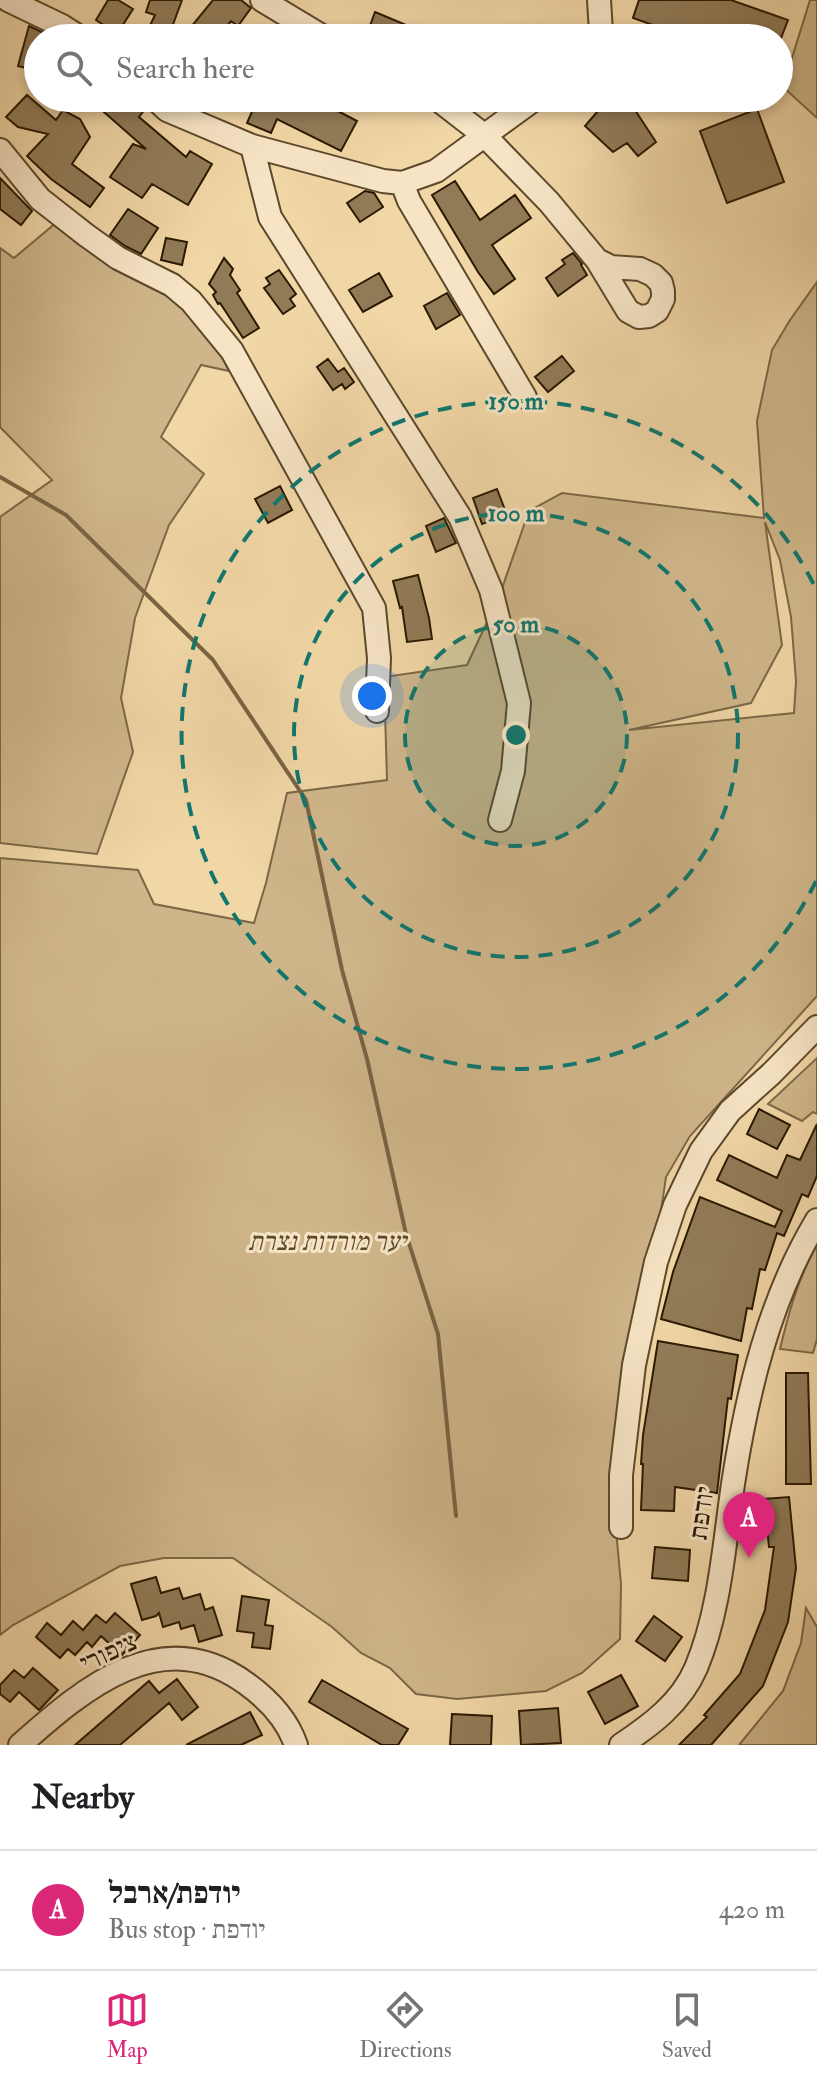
<!DOCTYPE html>
<html lang="en">
<head>
<meta charset="utf-8">
<style>
  body { margin:0; font-family:"IM FELL Double Pica","Frank Ruhl Libre",serif; background:#f6f6f6; color:#202124 }
  .you { position:absolute; left:372px; top:696px; width:28px; height:28px; margin:-20px; border:6px solid #fff; border-radius:50%; background:#1a73e8; box-shadow:0 0 0 12px #1a73e833 }
  .badge { display:grid; place-items:center; width:52px; height:52px; border-radius:50%; background:#db2777; color:#fff; font-size:26px; font-weight:700 }
  .pin { position:absolute; translate:-50% -66px; filter:drop-shadow(0 2px 4px #0008) }
  .pin::after { content:''; position:absolute; top:42px; width:28px; height:24px; background:inherit; clip-path:polygon(0 0,100% 0,50% 100%) }
  .list { margin:0; padding:0; list-style:none }
  h2 { display:flex; justify-content:space-between; align-items:center; height:104px; margin:0; padding:0 32px; font-size:34px }
  h2 small { font-size:26px; font-weight:400; color:#757577 }
  .list li { display:grid; grid-template-columns:52px 1fr auto; gap:24px; align-items:center; box-sizing:border-box; height:120px; padding:0 32px; border-top:2px solid #e0e0e0 }
  .list b { display:block; font-size:30px; white-space:nowrap }
  .list p { margin:0; font-size:26px; white-space:nowrap; color:#757577 }
  .list em { font-size:26px; font-style:normal; color:#757577 }
  .icon { flex:none; width:44px; height:44px; fill:none; stroke:currentColor; stroke-width:2; stroke-linecap:round; stroke-linejoin:round }
  .map { position:relative; flex:none; width:817px; height:1745px; overflow:hidden }
  .search { position:absolute; background:#fff; box-shadow:0 4px 12px #0003; left:24px; right:24px; top:24px; height:88px; display:flex; align-items:center; gap:20px; box-sizing:border-box; padding:0 28px; border-radius:44px; color:#757577; font-size:30px }
  .sheet { height:224px; background:#fff }
  nav { display:flex; justify-content:space-around; align-items:center; box-sizing:border-box; height:112px; border-top:2px solid #e0e0e0; background:#fff; font-size:22px; color:#757577 }
  nav a { display:grid; justify-items:center; gap:4px }
  nav .on { color:#db2777 }
  .map>svg:first-child { display:block }
</style>
</head>
<body>
<div class="map">
<svg width="817" height="1745" viewBox="0 0 817 1745">
  <rect width="100%" height="100%" fill="#f1d6a6"/>
  <filter id="stains"><feTurbulence type="fractalNoise" baseFrequency=".0025" numOctaves="4"/><feColorMatrix values="0 0 0 0 .2 0 0 0 0 .09 0 0 0 0 .02 0 0 0 .5 -.17"/></filter>
  <radialGradient id="worn" r=".72"><stop offset=".6" stop-color="#630" stop-opacity="0"/><stop offset="1" stop-color="#630" stop-opacity=".3"/></radialGradient>
  <path fill="#cfb68a" stroke="#7c6846" stroke-width="2" fill-rule="evenodd" d="M810 0H817V118L783 87Z
    M57 222 189 289 229 371 201 365 161 437 204 474 169 525 135 618 121 698 133 752 97 854 0 843V517L52 480 0 427V248L14 258Z
    M817 282V996L690 1136 666 1177 615 1519 621 1584 620 1639 582 1673 546 1691 457 1699 416 1694 390 1668 361 1653 332 1627 233 1558H164L120 1566 13 1625 0 1635V858L138 870 154 904 254 923 266 883 287 793 387 780 384 677 467 665 500 594 529 511 562 493 764 518 757 421 772 350 790 320ZM765 522 780 560 791 617 796 681 794 713 629 730 751 703 782 645Z
    M817 1058V1114L813 1112 802 1121 768 1104Z
    M817 1245V1339L813 1353 780 1349C789 1312 798 1278 817 1245Z
    M806 1608 817 1627V1745H739L783 1691 801 1643Z"/>
  <g fill="none" stroke-linecap="round" stroke-linejoin="round">
    <path stroke="#796443" stroke-width="4" d="M0 477 66 515 213 660 306 800 342 970 367 1059 406 1234 438 1334 456 1516"/>
  </g>
  <path fill="#917b57" stroke="#2a1902" stroke-width="2" d="M108 0H118L133 9 117 34 96 20Z
    M150 0H182L168 38H144L155 15 146 12Z
    M213 0H241L251 8 238 26 231 21 217 38H182Z
    M639 0H731L788 20 781 38H676L678 34 633 18Z
    M375 12 411 27 407 38H377L367 34Z
    M29 26 50 36 49 38H38V71L18 66Z
    M27 95 56 120 63 110 80 119 90 137 72 164 104 188 90 207 51 179 27 156 48 134 18 127 6 117Z
    M88 98H135L145 109 139 117 186 157 190 151 212 164 188 205 152 184 142 198 110 177 133 144 146 149Z
    M258 98H313L357 121 341 151 277 119 271 133 247 123Z
    M582 98H627L656 142 638 156 627 143 613 152 585 126 598 111Z
    M757 109 784 182 727 203 700 131Z
    M0 178 32 211 21 225 0 209Z
    M455 181 480 220 515 195 531 218 492 245 515 279 494 294 478 272 432 195Z
    M365 191 374 193 383 207 360 222 347 203Z
    M128 209 158 228 141 254 125 246 110 235Z
    M166 238 187 242 182 265 161 260Z
    M573 253 582 264 581 265 587 275 558 296 546 278 565 264 562 260Z
    M224 258 233 269 230 275 240 290 237 293 259 328 243 338 220 303 218 304 213 295 216 292 209 284Z
    M279 270 296 294 290 299 295 306 283 314 264 288 270 284 266 278Z
    M379 273 392 296 363 312 349 290Z
    M447 293 460 315 436 329 424 306Z
    M562 356 574 371 548 392 535 377Z
    M328 359 338 372 344 368 354 382 345 389 342 384 333 390 317 367Z
    M280 486 292 510 268 523 255 499Z
    M497 489 507 515 482 524 473 498Z
    M444 518 456 543 436 552 426 526Z
    M418 575 429 618 432 639 407 642 402 607 400 608 393 581Z
    M759 1109 790 1125 777 1149 747 1134Z
    M817 1124V1176L808 1197 802 1194 784 1236 777 1233 765 1270 760 1269 752 1309 747 1308 741 1341 661 1319 673 1272 700 1197 775 1227 782 1211 717 1180 729 1155 777 1178 787 1155 800 1160Z
    M658 1341 738 1355 731 1399 728 1398 717 1493 675 1487 674 1511 641 1510 643 1464H641L643 1435Z
    M786 1373H808L811 1484H786Z
    M789 1497 796 1568 788 1622 763 1686 711 1745H679L707 1717 704 1715 740 1674 765 1610 774 1547H769L764 1499Z
    M655 1547 690 1550 688 1581 652 1578Z
    M156 1577 161 1593 179 1588 183 1599 200 1594 205 1610 213 1607 222 1635 199 1642 194 1625 181 1629 179 1622 163 1627 159 1613 156 1616 142 1620 131 1584Z
    M242 1596 269 1600 265 1625 273 1626 270 1649 252 1647 254 1633 237 1631Z
    M115 1613 140 1635 122 1655 101 1636 92 1647 87 1642 75 1655 68 1649 60 1658 36 1637 47 1623 61 1635 73 1621 83 1630 96 1615 106 1623Z
    M654 1616 682 1637 665 1661 636 1641Z
    M33 1668 58 1690 39 1710 19 1692 10 1702 0 1694V1685L14 1670 24 1678Z
    M621 1675 638 1706 605 1724 588 1692Z
    M177 1679 198 1707 182 1720 169 1703 120 1745H75L149 1681 159 1693Z
    M322 1680 408 1729 398 1745H382L309 1702Z
    M558 1708 561 1743 521 1745 519 1711Z
    M250 1712 262 1735 241 1745H186Z
    M452 1714 492 1716 491 1745H450Z"/>
  <g fill="none" stroke-linecap="round" stroke-linejoin="round">
    <defs>
      <path id="minor" d="M8 0 62 26 81 38
        M262 0 325 38
        M598 38 601 32 599 0
        M154 98 167 110 252 146 383 181 402 183 436 171 536 98
        M436 98 485 136 549 202 597 260 628 311 639 317 649 316 657 311 663 299V291L661 283 653 275 640 269 611 267 597 260
        M252 146 270 217 460 517 491 590 519 703 513 771 500 820
        M0 150 40 199 86 235 118 258 172 285 191 301 232 351 374 608 379 658 377 711
        M402 183 409 201 525 397
        M621 1527V1475L634 1365 656 1262 675 1205 701 1151 730 1111 772 1073 817 1027
        M20 1745C84 1688 162 1621 247 1684 269 1700 287 1719 296 1745
        M621 1745C651 1725 681 1703 696 1668 720 1611 724 1545 733 1484 747 1393 769 1300 817 1220"/>
    </defs>
    <use href="#minor" stroke="#5c482b" stroke-width="26"/>
    <use href="#minor" stroke="#f6e4c5" stroke-width="22"/>
  </g>
  <circle cx="516" cy="735" r="111" fill="#0f766e" fill-opacity=".12"/>
  <g fill="none" stroke="#0f766e" stroke-width="4" stroke-dasharray="14 10">
    <circle cx="516" cy="735" r="111"/>
    <circle cx="516" cy="735" r="222"/>
    <path d="M816 881A334 334 0 1 1 816 589"/>
  </g>
  <g text-anchor="middle" stroke-width="6" stroke-linejoin="round" paint-order="stroke">
    <g font-size="26" font-style="italic" fill="#5c482b" stroke="#f6e4c5">
      <text x="327" y="1250">יער מורדות נצרת</text>
    </g>
    <g font-size="26" fill="#2a1902" stroke="#f6e4c5">
      <text transform="translate(701 1513) rotate(-82)" y="9">יודפת</text>
      <text transform="translate(108 1652) rotate(-25)" y="9">ציפורי</text>
    </g>
  </g>
  <circle cx="516" cy="735" r="12" fill="#0f766e" stroke="#f6e4c5" stroke-width="4"/>
  <g font-size="24" text-anchor="middle" font-weight="bold" fill="#0f766e" stroke="#f6e4c5" stroke-width="6" stroke-linejoin="round" paint-order="stroke">
    <text x="516" y="409">150 m</text>
    <text x="516" y="521">100 m</text>
    <text x="516" y="632">50 m</text>
  </g>
  <rect width="100%" height="100%" filter="url(#stains)"/>
  <rect width="100%" height="100%" fill="url(#worn)"/>
</svg>
<div class="you"></div>
<div class="pin badge" style="left:749px;top:1558px">A</div>
<div class="search"><svg class="icon" aria-label="search" viewBox="0 0 24 24"><circle cx="10" cy="10" r="6"/><path d="M15 15l6 6"/></svg>Search here</div>
</div>
<section class="sheet">
<h2>Nearby<small></small></h2>
<ul class="list">
<li><span class="badge">A</span><div><b>יודפת/ארבל</b><p>Bus stop · יודפת</p></div><em>420 m</em></li>
</ul>
</section>
<nav>
<a class="on"><svg class="icon" aria-label="map" viewBox="0 0 24 24"><path d="M3 6l6-2 6 2 6-2v14l-6 2-6-2-6 2zM9 4v14M15 6v14"/></svg>Map</a>
<a><svg class="icon" aria-label="directions" viewBox="0 0 24 24"><path d="M12 3l9 9-9 9-9-9zM9 14v-3h6M13 9l2 2-2 2"/></svg>Directions</a>
<a><svg class="icon" aria-label="saved" viewBox="0 0 24 24"><path d="M7 4h10v16l-5-4-5 4z"/></svg>Saved</a>
</nav>
</body>
</html>
